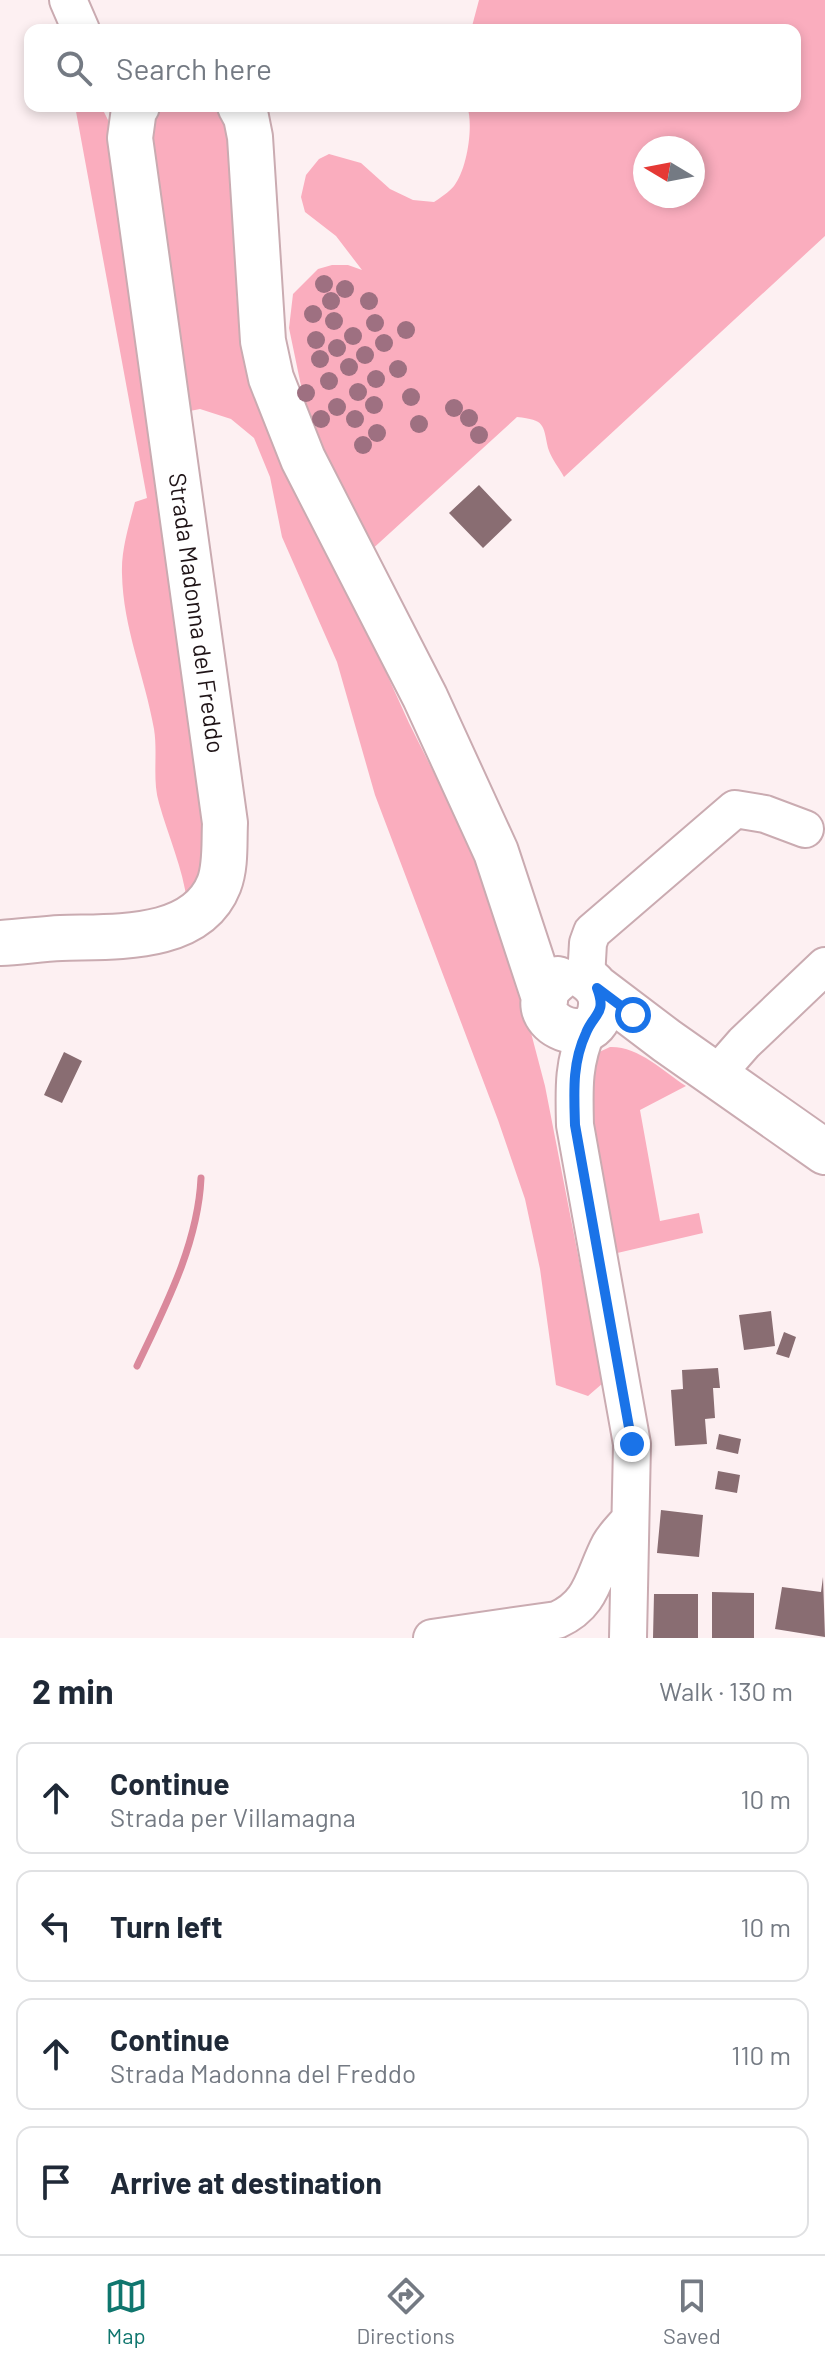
<!DOCTYPE html>
<html lang="en">
<head>
<meta charset="utf-8">
<style>
  body { margin:0; font-family:Barlow,sans-serif; background:#f2f2f3; color:#1f2937 }
  .compass { position:absolute; left:633px; top:136px; width:72px; height:72px; border-radius:50%; background:#fff; box-shadow:0 4px 12px #0003; rotate:280deg }
  .stop { position:absolute; width:24px; height:24px; margin:-18px; border:6px solid #1a73e8; border-radius:50%; background:#fff }
  .stop.end { background:#1a73e8; border-color:#fff; box-shadow:0 2px 8px #0008 }
  .list { margin:0; padding:0; list-style:none }
  h2 { display:flex; justify-content:space-between; align-items:center; height:104px; margin:0; padding:0 32px; font-size:34px }
  h2 small { font-size:26px; font-weight:400; color:#747a83 }
  .list li { display:grid; grid-template-columns:52px 1fr auto; gap:24px; align-items:center; box-sizing:border-box; height:112px; margin:0 16px 16px; padding:0 16px; border:2px solid #e0e1e3; border-radius:16px }
  .list b { display:block; font-size:30px; white-space:nowrap }
  .list p { margin:0; font-size:26px; white-space:nowrap; color:#747a83 }
  .list em { font-size:26px; font-style:normal; color:#747a83 }
  .icon { flex:none; width:44px; height:44px; fill:none; stroke:currentColor; stroke-width:2; stroke-linecap:round; stroke-linejoin:round }
  .map { position:relative; flex:none; width:825px; height:1638px; overflow:hidden }
  .search { position:absolute; background:#fff; box-shadow:0 4px 12px #0003; left:24px; right:24px; top:24px; height:88px; display:flex; align-items:center; gap:20px; box-sizing:border-box; padding:0 28px; border-radius:16px; color:#747a83; font-size:30px }
  .sheet { height:616px; background:#fff }
  nav { display:flex; justify-content:space-around; align-items:center; box-sizing:border-box; height:112px; border-top:2px solid #e0e1e3; background:#fff; font-size:22px; color:#747a83 }
  nav a { display:grid; justify-items:center; gap:4px }
  nav .on { color:#0f766e }
  .map>svg:first-child { display:block }
</style>
</head>
<body>
<div class="map">
<svg width="825" height="1638" viewBox="0 0 825 1638">
  <rect width="100%" height="100%" fill="#fdf0f2"/>
  <path fill="#faadbe" fill-rule="evenodd" d="M479 0H825V236L564 477C559 468 551 458 548 448 543 424 545 420 517 417L368 553 311 434 289 328 293 294 318 269 332 265H348L362 270 336 236 305 212 301 197 306 175 319 159 329 154 361 163 390 189 413 200 434 202C440 198 449 192 454 186 467 170 474 125 467 106H795V30H471ZM645 148H693V196H645Z
    M75 106H101L108 120 124 194 209 850 187 902C183 868 168 836 159 803 152 780 158 753 154 729 145 677 123 628 122 574 121 550 129 525 135 502L147 498Z
    M151 106H222L240 139 236 294 248 380 292 479 354 602 409 723 465 835 515 972 545 1086 603 1383 588 1396 556 1385 540 1269 525 1199 498 1120 375 795 337 662 282 537 270 477 254 438 231 419 200 409 175 414 139 149Z
    M610 1047C638 1046 663 1071 686 1086L640 1110 660 1221 699 1213 703 1233 613 1254 582 1098 597 1053Z"/>
  <g fill="none" stroke-linecap="round" stroke-linejoin="round">
    <path stroke="#da899c" stroke-width="7" d="M137 1366C165 1307 198 1244 201 1178"/>
  </g>
  <path fill="#896d72" d="M479 485 512 520 483 548 449 513Z
    M64 1052 82 1061 62 1103 44 1095Z
    M771 1311 775 1346 744 1350 739 1315Z
    M784 1332 796 1337 789 1358 776 1354Z
    M718 1368 720 1388H713L715 1418 705 1419 707 1444 675 1446 671 1390 683 1389 682 1370Z
    M719 1434 741 1439 738 1454 716 1449Z
    M718 1471 740 1475 737 1493 715 1489Z
    M661 1510 703 1515 699 1557 657 1553Z
    M823 1577 825 1637 775 1629 782 1587 821 1592Z
    M712 1592 754 1593V1638H712Z
    M654 1594H698V1638H653Z"/>
  <g fill="none" stroke-linecap="round" stroke-linejoin="round">
    <defs>
      <path id="minor" d="M68 0 81 30
        M584 977 586 978 588 943 592 932 735 809 765 814 805 829
        M588 1028C573 1063 574 1087 575 1125L632 1444 628 1638
        M716 1075 744 1043 825 966
        M432 1638 557 1620C593 1604 593 1576 610 1544 615 1535 624 1527 630 1519"/>
      <path id="major" d="M240 106 246 117 250 137 263 341 271 378 303 459 425 697 496 852 545 1001
        M0 943C20 942 41 939 61 938 112 936 196 943 219 884 226 866 224 843 225 823L130 138 134 109 137 106
        M558 979C509 1018 598 1059 601 1005 602 993 595 984 586 978
        M597 988 667 1041 825 1152"/>
    </defs>
    <use href="#minor" stroke="#caabb1" stroke-width="40"/>
    <use href="#major" stroke="#caabb1" stroke-width="48"/>
    <use href="#minor" stroke="#fff" stroke-width="36"/>
    <use href="#major" stroke="#fff" stroke-width="44"/>
  </g>
  <g fill="#9e7081">
    <circle cx="324" cy="284" r="9"/>
    <circle cx="345" cy="289" r="9"/>
    <circle cx="331" cy="301" r="9"/>
    <circle cx="369" cy="301" r="9"/>
    <circle cx="313" cy="314" r="9"/>
    <circle cx="334" cy="321" r="9"/>
    <circle cx="375" cy="323" r="9"/>
    <circle cx="406" cy="330" r="9"/>
    <circle cx="353" cy="336" r="9"/>
    <circle cx="316" cy="340" r="9"/>
    <circle cx="384" cy="343" r="9"/>
    <circle cx="337" cy="348" r="9"/>
    <circle cx="365" cy="355" r="9"/>
    <circle cx="320" cy="359" r="9"/>
    <circle cx="349" cy="367" r="9"/>
    <circle cx="398" cy="369" r="9"/>
    <circle cx="376" cy="379" r="9"/>
    <circle cx="329" cy="381" r="9"/>
    <circle cx="358" cy="392" r="9"/>
    <circle cx="306" cy="393" r="9"/>
    <circle cx="411" cy="397" r="9"/>
    <circle cx="374" cy="405" r="9"/>
    <circle cx="337" cy="407" r="9"/>
    <circle cx="454" cy="408" r="9"/>
    <circle cx="469" cy="418" r="9"/>
    <circle cx="321" cy="419" r="9"/>
    <circle cx="355" cy="419" r="9"/>
    <circle cx="419" cy="424" r="9"/>
    <circle cx="377" cy="433" r="9"/>
    <circle cx="479" cy="435" r="9"/>
    <circle cx="363" cy="445" r="9"/>
  </g>
  <g fill="none" stroke-linecap="round" stroke-linejoin="round">
    <path stroke="#1a73e8" stroke-width="10" d="M632 1444 575 1125C574 1092 572 1063 586 1033 594 1013 607 1014 597 988L633 1015"/>
  </g>
  <g text-anchor="middle" stroke-width="8" stroke-linejoin="round" paint-order="stroke">
    <g font-size="24" fill="#1f1417" stroke="#fff">
      <text transform="translate(196 613) rotate(82)" y="8">Strada Madonna del Freddo</text>
    </g>
  </g>
</svg>
<svg class="compass" viewBox="-18 -18 36 36"><path d="M0-13l5 13h-10z" fill="#e53935"/><path d="M0 13l5-13h-10z" fill="#747a83"/></svg>
<div class="stop" style="left:633px;top:1015px"></div>
<div class="stop end" style="left:632px;top:1444px"></div>
<div class="search"><svg class="icon" aria-label="search" viewBox="0 0 24 24"><circle cx="10" cy="10" r="6"/><path d="M15 15l6 6"/></svg>Search here</div>
</div>
<section class="sheet">
<h2>2 min<small>Walk · 130 m</small></h2>
<ul class="list">
<li><svg class="icon" aria-label="ahead" viewBox="0 0 24 24"><path d="M12 20V5M6 11l6-6 6 6"/></svg><div><b>Continue</b><p>Strada per Villamagna</p></div><em>10 m</em></li>
<li><svg class="icon" aria-label="left" viewBox="0 0 24 24"><path d="M17 20v-9H6M10 6l-5 5 5 5"/></svg><div><b>Turn left</b></div><em>10 m</em></li>
<li><svg class="icon" aria-label="ahead" viewBox="0 0 24 24"><path d="M12 20V5M6 11l6-6 6 6"/></svg><div><b>Continue</b><p>Strada Madonna del Freddo</p></div><em>110 m</em></li>
<li><svg class="icon" aria-label="arrive" viewBox="0 0 24 24"><path d="M6 21V4h12l-3 4 3 4H6"/></svg><div><b>Arrive at destination</b></div></li>
</ul>
</section>
<nav>
<a class="on"><svg class="icon" aria-label="map" viewBox="0 0 24 24"><path d="M3 6l6-2 6 2 6-2v14l-6 2-6-2-6 2zM9 4v14M15 6v14"/></svg>Map</a>
<a><svg class="icon" aria-label="directions" viewBox="0 0 24 24"><path d="M12 3l9 9-9 9-9-9zM9 14v-3h6M13 9l2 2-2 2"/></svg>Directions</a>
<a><svg class="icon" aria-label="saved" viewBox="0 0 24 24"><path d="M7 4h10v16l-5-4-5 4z"/></svg>Saved</a>
</nav>
</body>
</html>
